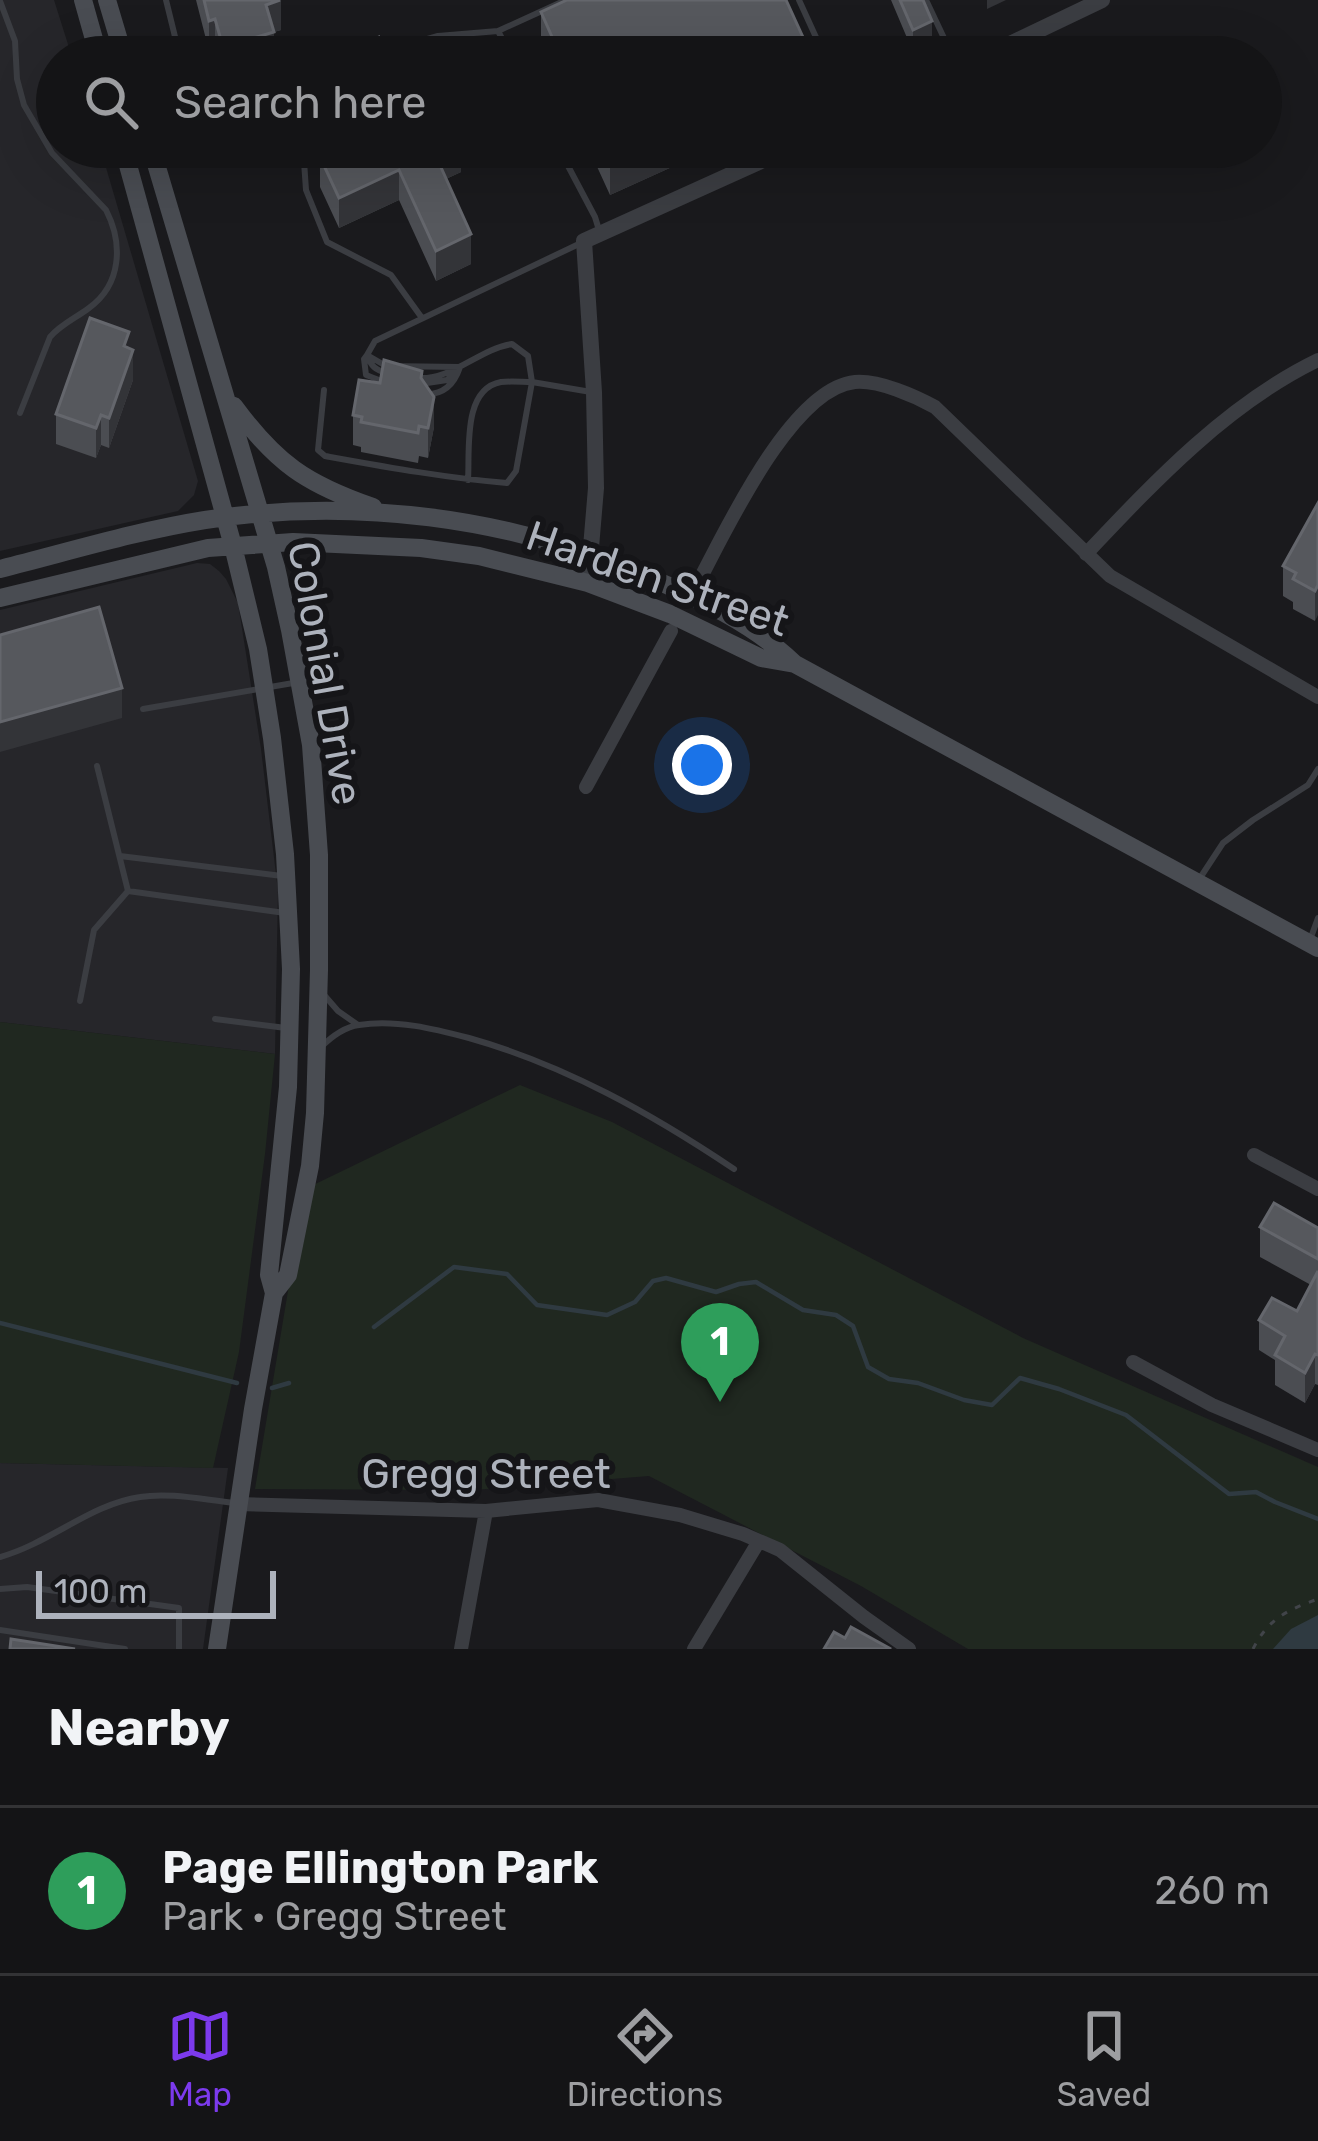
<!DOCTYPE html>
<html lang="en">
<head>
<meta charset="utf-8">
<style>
  body { margin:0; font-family:Rubik,sans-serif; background:#212123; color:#f1f3f6 }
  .scale { position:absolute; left:36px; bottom:30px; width:240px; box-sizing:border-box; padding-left:12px; border:6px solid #adb2bc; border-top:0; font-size:33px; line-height:42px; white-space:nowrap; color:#adb2bc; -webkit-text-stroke:9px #151518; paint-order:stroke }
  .you { position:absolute; left:702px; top:765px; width:42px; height:42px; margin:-30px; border:9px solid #fff; border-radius:50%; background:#1a73e8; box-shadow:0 0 0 18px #1a73e833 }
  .badge { display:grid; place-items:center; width:78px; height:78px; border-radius:50%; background:#7c3aed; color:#fff; font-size:39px; font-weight:700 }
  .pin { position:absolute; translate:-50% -99px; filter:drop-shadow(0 3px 6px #0008) }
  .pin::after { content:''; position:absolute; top:63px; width:42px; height:36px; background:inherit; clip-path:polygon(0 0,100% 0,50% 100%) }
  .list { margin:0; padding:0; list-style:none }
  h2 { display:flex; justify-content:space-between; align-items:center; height:156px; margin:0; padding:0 48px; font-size:51px }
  h2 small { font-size:39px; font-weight:400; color:#9d9ea1 }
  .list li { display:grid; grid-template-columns:78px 1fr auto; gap:36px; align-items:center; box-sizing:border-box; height:168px; padding:0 48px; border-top:3px solid #333335 }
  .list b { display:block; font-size:45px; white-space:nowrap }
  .list p { margin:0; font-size:39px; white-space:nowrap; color:#9d9ea1 }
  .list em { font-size:39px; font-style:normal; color:#9d9ea1 }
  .icon { flex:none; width:66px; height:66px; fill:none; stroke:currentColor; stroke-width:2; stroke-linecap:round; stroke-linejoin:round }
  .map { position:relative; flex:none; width:1318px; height:1649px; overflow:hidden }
  .search { position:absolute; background:#141416; box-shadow:0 12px 48px #0002; left:36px; right:36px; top:36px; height:132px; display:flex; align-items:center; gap:30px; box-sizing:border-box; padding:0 42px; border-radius:66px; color:#9d9ea1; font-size:45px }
  .sheet { height:324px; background:#141416 }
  nav { display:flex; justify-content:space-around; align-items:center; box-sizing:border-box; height:168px; border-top:3px solid #333335; background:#141416; font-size:33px; color:#9d9ea1 }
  nav a { display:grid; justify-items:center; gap:6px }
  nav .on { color:#7c3aed }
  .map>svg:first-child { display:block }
</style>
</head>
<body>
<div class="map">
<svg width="1318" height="1649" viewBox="0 0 1318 1649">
  <rect width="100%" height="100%" fill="#1a1a1d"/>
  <path fill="#26262a" d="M0 0H54L72 57H57V147H100L198 481 194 495 178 511 0 551Z
    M197 563 210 564 219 571 226 579 238 603 261 749 278 891 275 1054 0 1022V610Z
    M0 1463 228 1468 203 1649H0Z"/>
  <path fill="#202820" d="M0 1022 275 1054 265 1154 239 1352 213 1468 0 1463Z
    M520 1085 612 1122 1023 1338 1318 1467V1649H968L861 1586 649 1476 474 1490 255 1489 305 1189Z"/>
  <path fill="#2f3a41" d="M1318 1615V1649H1273L1291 1629Z"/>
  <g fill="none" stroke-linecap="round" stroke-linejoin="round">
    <path stroke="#2f3a41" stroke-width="4.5" d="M0 1323 237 1383
      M374 1327 454 1267 507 1274 537 1305 607 1315 635 1302 653 1281 666 1278 716 1292 739 1284 756 1282 803 1310 836 1315 853 1326 868 1367 889 1379 918 1383 964 1400 992 1405 1020 1378 1059 1389 1126 1415 1229 1494 1256 1492 1275 1502 1318 1519
      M272 1388 289 1383"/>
    <path stroke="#414449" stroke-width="3" stroke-dasharray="6 9" stroke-linecap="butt" d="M1253 1649C1268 1619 1287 1610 1318 1599"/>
    <path stroke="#3b3d42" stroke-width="6" d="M166 0 180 57
      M799 0 825 57
      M926 0 953 57
      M0 1 15 41 17 79 24 105 52 153 106 210C123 243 122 284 89 308 76 318 61 324 50 337L20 413
      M365 57 438 36 498 31
      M512 57 498 31 566 0
      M303 147 306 190 327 242 391 275 422 318
      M558 147 595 217 599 230
      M367 355 386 366 460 367C444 415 399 387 366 375L364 359Z
      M387 373C375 370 371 366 367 355L375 341 581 243
      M418 378C453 380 479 349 512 344L528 356 532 382 591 392
      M427 383 447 380 453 374
      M324 390 318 450 325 456C386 467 446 478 507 483L516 471 532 382C522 382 511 381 501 382 462 389 470 451 468 480
      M143 709 299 682
      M97 766 128 891
      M120 856 282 876
      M1200 878 1223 843 1253 820 1308 785 1318 769
      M128 891 285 913
      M1310 940 1318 918
      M325 996 338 1011 358 1025
      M80 1001 94 930 128 891
      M215 1019 286 1028
      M320 1048C331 1037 344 1027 359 1025 395 1019 435 1029 469 1038 565 1065 652 1114 734 1169
      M0 1557C50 1543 91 1504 140 1497 170 1492 204 1500 235 1503
      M0 1589 27 1587 179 1608V1649
      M0 1630 125 1649"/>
    <path stroke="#3b3d42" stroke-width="14" d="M1086 554C1154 482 1227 404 1318 360
      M702 575C729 524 793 388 855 382 879 380 915 396 935 407L1110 576 1318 697
      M586 787 671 631
      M1254 1155 1318 1189
      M1133 1362 1212 1405 1318 1450
      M238 1504 486 1511 598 1500 680 1515 743 1534 780 1550 864 1617 909 1649
      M461 1649 486 1511
      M694 1649 759 1541"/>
    <path stroke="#3b3d42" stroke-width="16" d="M983 57 1102 0
      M588 583 596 488 594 392 584 241 792 147"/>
    <path stroke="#494c52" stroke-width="18" d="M83 0 99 57
      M107 0 124 57
      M123 147 233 546 258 649 272 738 285 854 291 969 288 1087 269 1275 274 1293 253 1409 217 1649
      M151 147 276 567 290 630 311 745 319 855V970L315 1113 310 1166 288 1275 274 1293
      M234 406C276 463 306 484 373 507
      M0 569C68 552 136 531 205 520 353 497 509 517 646 576 698 598 754 624 795 664L1318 948
      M0 598 208 548 293 542 421 548 479 556 588 583 670 614 761 658 795 664"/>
  </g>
  <path fill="#4b4d52" d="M196 0H280L281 30 274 32V57H217L215 49 209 51Z
    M891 0H923L932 44 913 52Z
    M541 12 812 57H548L541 42Z
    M461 147V172L446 179 471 264 436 281 399 200 339 228 320 187V157Z
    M588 147H716L610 195Z
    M129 348 133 380 109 448 101 445 96 458 56 444V414Z
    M422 379 434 427 428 458 419 456 418 463 361 452V447L353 445V415L380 383Z
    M1318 503 1315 621 1293 609V602L1283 596V566Z
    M1260 1227 1318 1228V1385L1315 1384 1305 1403 1275 1385V1360L1259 1350V1320L1297 1311 1311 1285 1260 1257Z"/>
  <path fill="#333438" d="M281 0V30L274 32V57H223V47L266 5Z
    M987 0H1006L987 9Z
    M215 19V49L209 51V21Z
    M932 21V44L913 52V30Z
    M450 147H461V172L435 184V154Z
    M650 147H716L610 195V165Z
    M399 170V200L339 228V198Z
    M471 234V264L436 281V251Z
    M133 350V380L109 448V418Z
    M434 397V427L428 458V428Z
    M101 415V445L96 458V428Z
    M1318 585V615L1315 621V591Z
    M122 688V718L0 752V722Z
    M1315 1354V1384L1305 1403V1373Z"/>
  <path fill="#56585d" stroke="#64666c" stroke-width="3" d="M204 0H280L266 5 274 32 223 47 215 19 209 21Z
    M567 0H786L812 57H561L541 12Z
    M900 0H923L932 21 913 30Z
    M379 37 388 57H342L341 55Z
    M342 147H450L435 154 471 234 436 251 399 170 339 198 320 157Z
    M602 147H650L610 165Z
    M90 318 129 332 124 346 133 350 109 418 101 415 96 428 56 414Z
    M384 360 422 371 421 378 434 397 428 428 419 426 418 433 361 422 362 417 353 415 359 380 380 383Z
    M1318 503V585L1315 591 1293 579 1296 573 1283 566Z
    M99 607 122 688 0 722V635Z
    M1274 1203 1318 1228V1259L1260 1227Z
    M1318 1271V1355L1315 1354 1305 1373 1275 1355 1285 1336 1259 1320 1272 1298 1297 1311Z
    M851 1627 891 1649H824L834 1632 845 1638Z
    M11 1639 75 1649H10Z"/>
  <g text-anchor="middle" stroke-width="12" stroke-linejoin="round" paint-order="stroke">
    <g font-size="42" fill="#adb2bc" stroke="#151518">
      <text transform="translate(658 578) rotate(19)" y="15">Harden Street</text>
      <text transform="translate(326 673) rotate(80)" y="15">Colonial Drive</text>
      <text x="486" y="1488">Gregg Street</text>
    </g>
  </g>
</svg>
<div class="scale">100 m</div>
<div class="you"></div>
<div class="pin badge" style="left:720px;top:1402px;background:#2e9e5b">1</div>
<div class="search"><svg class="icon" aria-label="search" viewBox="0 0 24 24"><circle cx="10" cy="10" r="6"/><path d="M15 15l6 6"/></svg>Search here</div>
</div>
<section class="sheet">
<h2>Nearby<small></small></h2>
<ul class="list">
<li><span class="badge" style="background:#2e9e5b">1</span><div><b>Page Ellington Park</b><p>Park · Gregg Street</p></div><em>260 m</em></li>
</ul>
</section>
<nav>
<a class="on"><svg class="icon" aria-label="map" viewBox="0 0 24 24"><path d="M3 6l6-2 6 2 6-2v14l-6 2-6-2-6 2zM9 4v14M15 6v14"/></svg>Map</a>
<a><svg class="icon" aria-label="directions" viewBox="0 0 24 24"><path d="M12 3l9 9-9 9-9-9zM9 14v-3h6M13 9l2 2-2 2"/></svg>Directions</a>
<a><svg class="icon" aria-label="saved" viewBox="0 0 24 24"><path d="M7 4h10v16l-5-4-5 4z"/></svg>Saved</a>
</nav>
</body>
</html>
